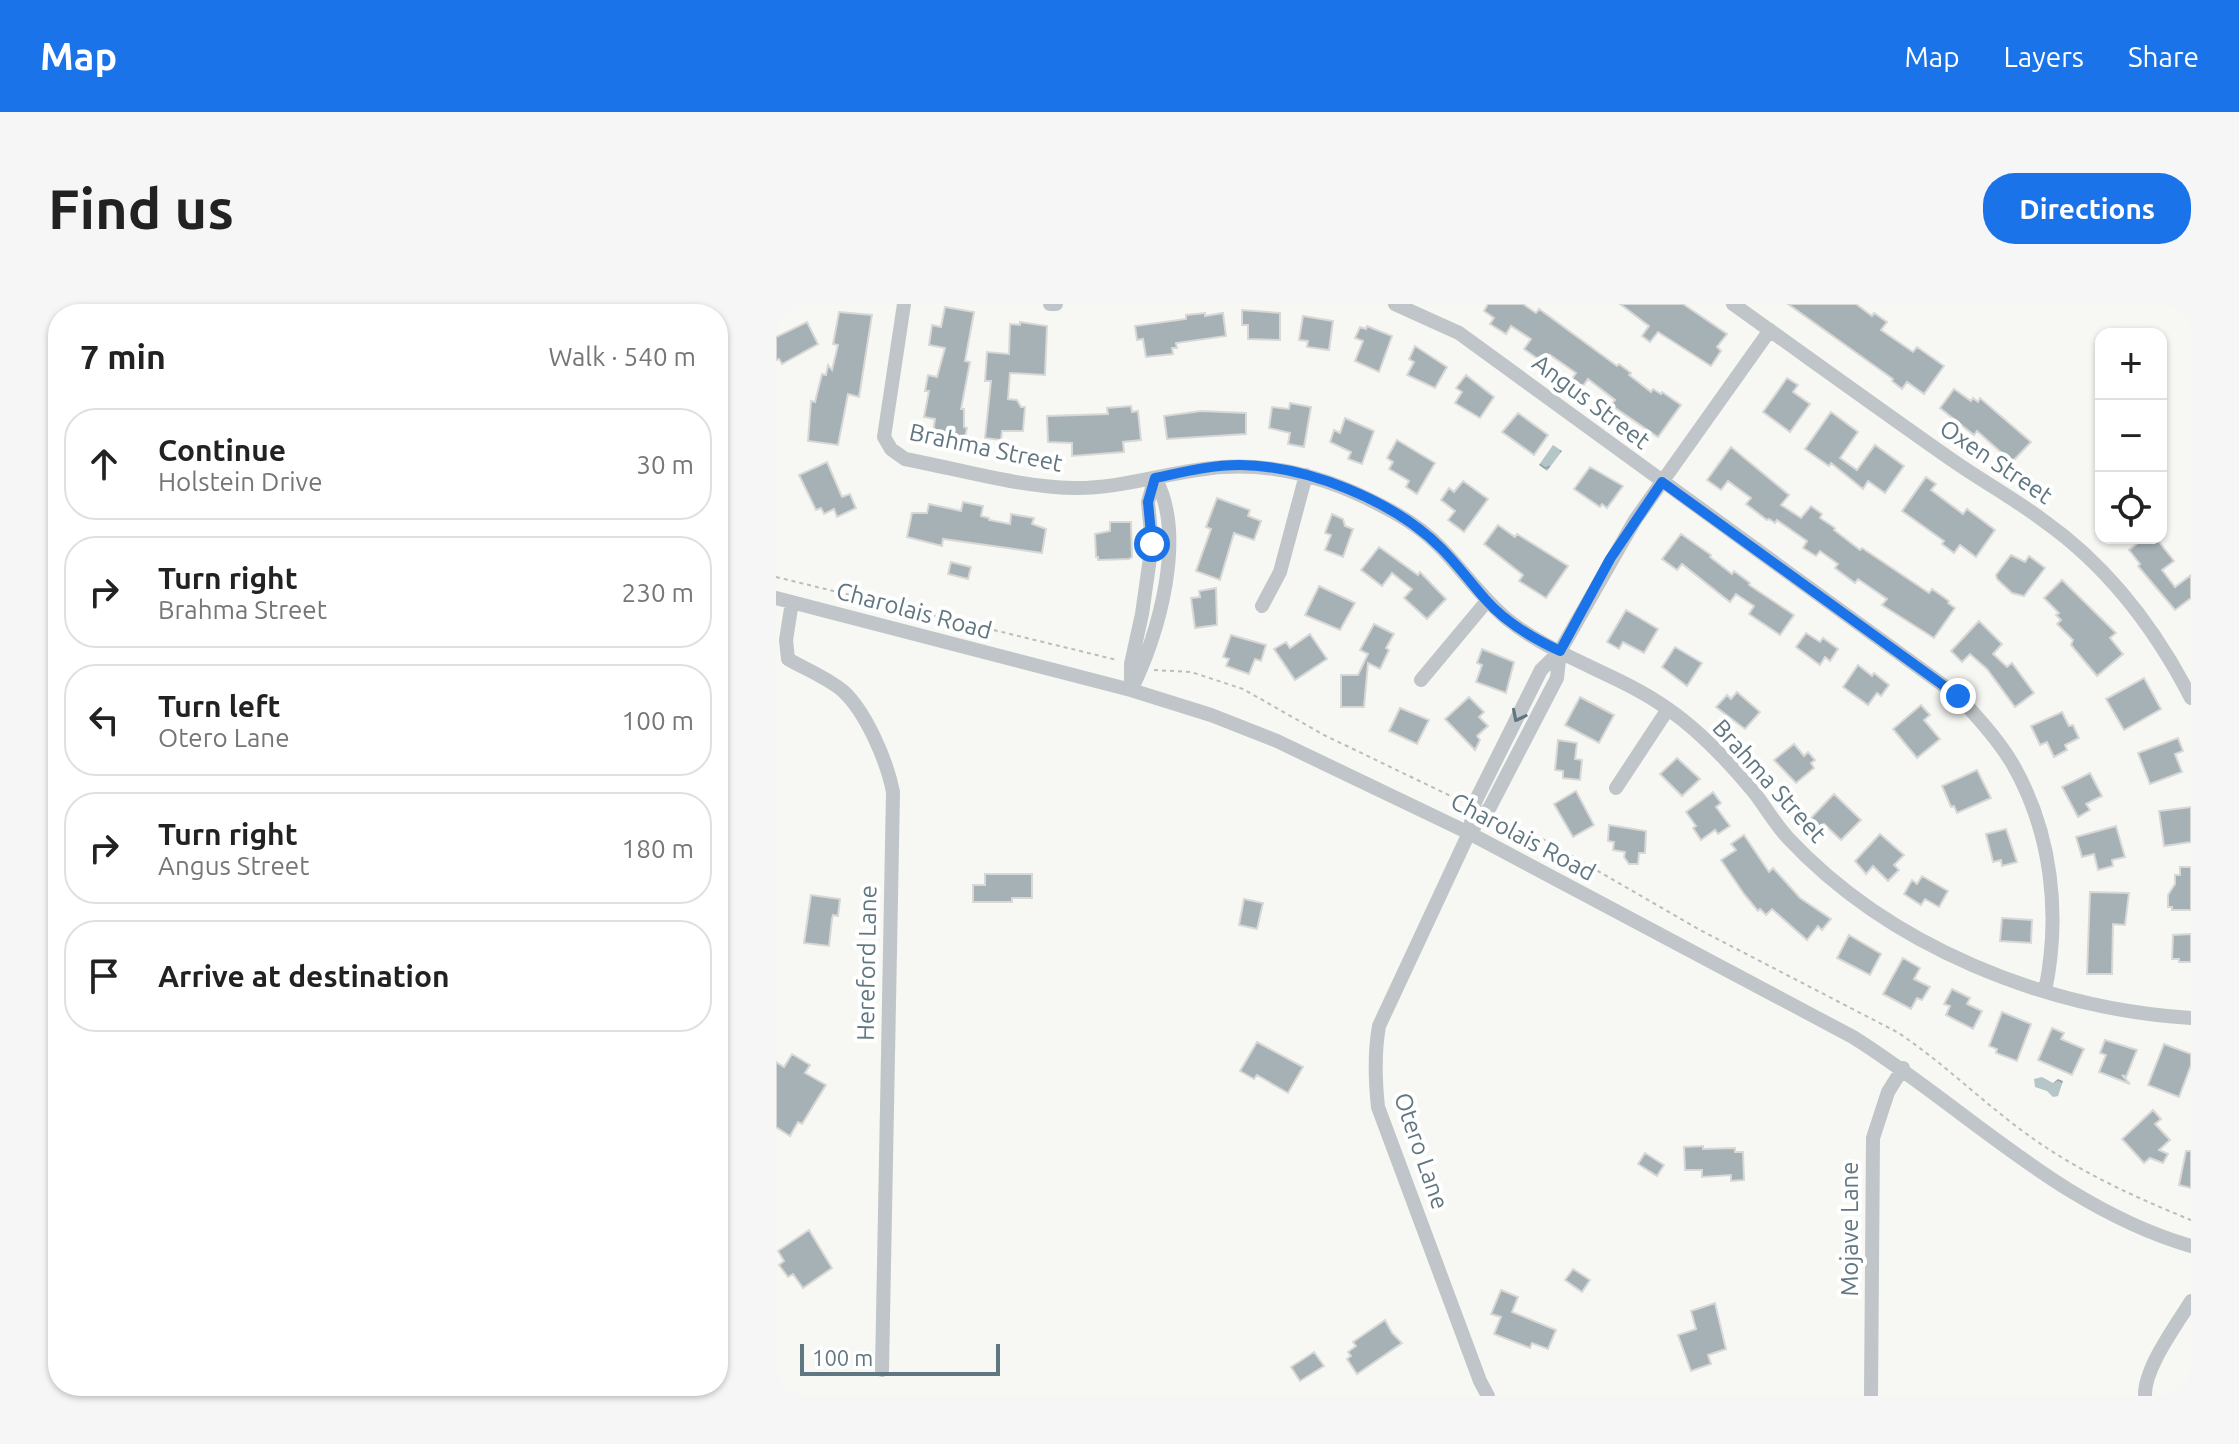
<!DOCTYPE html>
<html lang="en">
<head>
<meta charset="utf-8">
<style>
  body { margin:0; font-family:Ubuntu,sans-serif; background:#f6f6f6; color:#222 }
  .controls { position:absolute; right:24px; top:24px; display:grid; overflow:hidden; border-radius:16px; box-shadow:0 2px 6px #0004 }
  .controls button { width:72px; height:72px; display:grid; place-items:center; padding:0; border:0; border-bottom:2px solid #e0e0e0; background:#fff; color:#222; font:40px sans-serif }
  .scale { position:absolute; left:24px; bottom:20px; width:200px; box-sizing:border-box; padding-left:8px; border:4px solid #607680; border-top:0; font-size:22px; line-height:28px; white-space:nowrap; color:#607680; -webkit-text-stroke:6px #fff; paint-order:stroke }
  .stop { position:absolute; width:24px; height:24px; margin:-18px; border:6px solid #1a73e8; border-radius:50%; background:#fff }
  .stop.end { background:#1a73e8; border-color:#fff; box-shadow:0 2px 8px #0008 }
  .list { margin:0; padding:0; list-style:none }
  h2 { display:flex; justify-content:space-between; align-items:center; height:104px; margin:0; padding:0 32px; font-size:34px }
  h2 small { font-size:26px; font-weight:400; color:#767676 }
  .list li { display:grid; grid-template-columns:52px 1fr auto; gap:24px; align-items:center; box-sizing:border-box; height:112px; margin:0 16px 16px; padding:0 16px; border:2px solid #e0e0e0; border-radius:32px }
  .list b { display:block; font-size:30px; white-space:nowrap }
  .list p { margin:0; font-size:26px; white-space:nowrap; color:#767676 }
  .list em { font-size:26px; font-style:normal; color:#767676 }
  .icon { flex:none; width:44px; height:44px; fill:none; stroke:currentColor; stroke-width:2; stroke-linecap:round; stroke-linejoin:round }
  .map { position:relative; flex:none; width:1415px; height:1092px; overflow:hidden; border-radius:32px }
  header { display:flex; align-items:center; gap:48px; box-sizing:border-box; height:112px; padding:0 40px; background:#1a73e8; color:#fff }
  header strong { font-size:38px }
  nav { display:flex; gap:44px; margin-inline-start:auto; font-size:28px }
  .intro { display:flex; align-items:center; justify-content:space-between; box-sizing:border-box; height:192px; padding:0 48px }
  h1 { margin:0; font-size:56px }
  .button { padding:20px 36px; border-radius:32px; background:#1a73e8; color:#fff; font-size:28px; font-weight:700 }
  main { display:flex; gap:48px; padding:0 48px }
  aside { flex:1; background:#fff; border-radius:32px; box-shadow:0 2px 6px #0004 }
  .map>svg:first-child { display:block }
</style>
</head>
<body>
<header>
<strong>Map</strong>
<nav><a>Map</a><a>Layers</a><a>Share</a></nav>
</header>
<div class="intro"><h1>Find us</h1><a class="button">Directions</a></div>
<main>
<aside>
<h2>7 min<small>Walk · 540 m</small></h2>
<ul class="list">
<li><svg class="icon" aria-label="ahead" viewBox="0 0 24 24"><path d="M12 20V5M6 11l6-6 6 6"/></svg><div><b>Continue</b><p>Holstein Drive</p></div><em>30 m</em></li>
<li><svg class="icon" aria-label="right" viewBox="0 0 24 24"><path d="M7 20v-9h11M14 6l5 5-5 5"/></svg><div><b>Turn right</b><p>Brahma Street</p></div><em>230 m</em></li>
<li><svg class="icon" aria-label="left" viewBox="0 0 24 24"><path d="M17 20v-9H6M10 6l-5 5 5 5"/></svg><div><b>Turn left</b><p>Otero Lane</p></div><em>100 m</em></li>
<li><svg class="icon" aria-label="right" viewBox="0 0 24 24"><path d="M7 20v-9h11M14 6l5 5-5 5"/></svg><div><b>Turn right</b><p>Angus Street</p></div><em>180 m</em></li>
<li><svg class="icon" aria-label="arrive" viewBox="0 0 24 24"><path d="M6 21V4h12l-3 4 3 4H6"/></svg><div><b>Arrive at destination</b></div></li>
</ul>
</aside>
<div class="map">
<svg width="1415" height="1092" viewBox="0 0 1415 1092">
  <defs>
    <pattern id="water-ripples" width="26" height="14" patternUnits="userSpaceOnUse" patternTransform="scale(2)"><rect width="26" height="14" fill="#b5c6c8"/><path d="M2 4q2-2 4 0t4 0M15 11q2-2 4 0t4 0" fill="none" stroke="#97a5a8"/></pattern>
  </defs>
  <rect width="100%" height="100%" fill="#f7f7f3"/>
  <path fill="url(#water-ripples)" d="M777 141 786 147 771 167 763 161Z
    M1266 773 1277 779 1282 775 1287 777 1282 792 1277 793 1271 787 1259 783 1258 775Z"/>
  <path fill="#a6b1b6" stroke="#d8d8d6" stroke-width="2" d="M712 0H747L760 9 763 5 841 62 843 60 855 69 853 71 875 88 877 85 885 90 886 88 905 101 882 133 835 101 839 96 812 75 807 82 796 75 800 69 774 51 772 54 769 51 765 57 748 45 755 35 735 22 730 30 714 20 718 14 708 7Z
    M844 0H907L951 30 941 43 945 47 935 62 882 28 874 38 866 32 873 22Z
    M1012 0H1080L1096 12 1098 9 1111 18 1105 26 1137 48 1141 43 1168 62 1148 90 1131 78 1126 85 1116 77 1117 75Z
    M169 3 198 8 189 57 194 58 185 105H188V123L191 124 188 138 156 133 159 115 148 113 153 87H149L152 71 161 73 169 44 153 41 156 21 165 23Z
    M466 6 504 9V36L472 35V21H466Z
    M63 8 96 11 83 93 72 90 62 141 32 137 35 97 39 98 46 70 50 71 52 61 56 66 62 41 57 40Z
    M429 9V12L447 9 450 32 400 39 401 44H396L397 50 370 53 367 35 361 36 359 22 410 15V11Z
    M527 12 557 17 553 46 531 43 532 37 523 36Z
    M31 18 42 40 6 60 3 55 0 56V33Z
    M244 18 271 22 269 71 234 69 232 95 241 96 245 103H249L247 127H226L225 136 209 134 215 77H209L211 48 233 50 234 20 244 21Z
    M591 22 616 32 603 68 579 57 587 37 579 34 584 23 590 25Z
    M639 42 671 63 659 84 631 71 638 58 633 55Z
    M690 71 718 93 704 114 679 99 686 88 680 84Z
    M1011 74 1022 81 1017 88 1034 100 1014 128 987 108Z
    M1178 85 1195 97 1197 94 1202 98 1204 94 1255 138 1236 158 1201 127 1198 131 1164 104Z
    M514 99 535 103 528 143 512 140 514 129 493 124 496 103 513 105Z
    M355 102 356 108 362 107 365 136 347 138 348 148 296 152V139L272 138 271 112 332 110 331 104Z
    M425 107 470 109V130L391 135 388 112Z
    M1055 108 1082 128 1064 154 1081 166 1099 141 1128 162 1109 189 1092 177 1087 185 1055 159 1053 162 1029 145Z
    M742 109 772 131 758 151 726 128Z
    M569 114 598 127 586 160 572 155 575 148 554 138 558 126 564 129Z
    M621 136 659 159 641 190 630 183 633 177 613 165 617 158 611 154Z
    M955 143 1013 191 1005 201 1025 214 1035 202 1046 210 1044 214 1059 224 1058 226 1084 246 1086 244 1153 289 1156 285 1173 297 1172 299 1179 304 1158 334 1106 301 1111 295 1082 275 1079 279 1059 264 1062 260 1044 247 1040 252 1027 244 1031 237 1001 216 999 219 993 215 991 216 970 200 975 194 952 177 945 186 931 176Z
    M51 158 66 193 74 190 80 204 61 213 58 205 48 210 45 204 40 206 23 171Z
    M814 163 847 182 831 204 826 200 824 203 798 185Z
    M1150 173 1160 180 1155 186 1187 210 1191 205 1219 226 1200 253 1184 241 1178 249 1166 240 1168 237 1126 207Z
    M687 177 712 195 688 228 672 216 679 207 665 196 673 184 678 188Z
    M441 194 474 206 472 212 485 217 478 236 458 229 444 276 420 267 435 225 430 223Z
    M187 198 207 202 205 212 213 214V216L234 220 235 210 258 214 256 220 270 225 266 249 167 235 166 242 131 233 136 209H151L153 200 185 207Z
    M556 210 567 215 569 222 577 225 567 253 549 246 555 231 549 229Z
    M334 218H355L356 253 353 255 322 256V253H320L319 230 334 227Z
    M722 221 739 233 741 230 792 262 770 294 743 277 747 271 708 240Z
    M905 230 935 251 934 253 956 270 958 267 974 279 973 281 1018 311 1004 331 973 310 978 302 960 290 954 298 906 260 901 266 886 255Z
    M1368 234H1380L1398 257 1386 266 1399 283 1415 271V294L1399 306 1362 262 1364 260 1353 246Z
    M603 243 642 271 644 268 670 295 651 315 628 294 636 285 616 269 606 282 585 266Z
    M1235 251 1249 258 1253 252 1269 264 1248 292 1236 289 1221 275 1220 271Z
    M175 258 195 263 192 275 172 270Z
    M1286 276 1340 329 1334 334 1347 350 1321 372 1295 341 1297 336 1281 320 1285 316 1280 311 1283 309 1268 294Z
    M543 282 579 299 564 326 529 311Z
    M440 284 441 321 419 324 415 294 424 293 423 287Z
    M850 306 882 325 868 349 847 338 843 345 831 338Z
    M1203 317 1226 340 1217 350 1231 363 1236 359 1258 389 1239 403 1211 365 1194 350 1186 358 1175 347Z
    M598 320 618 330 610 344 613 346 604 365 592 359 588 403H565V371H582L592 350 584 346Z
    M1030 329 1044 338 1047 334 1062 345 1054 357 1049 353 1044 361 1020 343Z
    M534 330 551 355 519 376 498 345 510 338 514 344Z
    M455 331 490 341 485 357 479 355 473 370 450 362 453 355 447 353Z
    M899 343 926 359 911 382 886 363Z
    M706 345 738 358 730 389 700 378 706 361 701 359Z
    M1082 361 1096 372 1098 369 1113 381 1105 392 1101 389 1092 401 1067 383Z
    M1368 374 1385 405 1348 426 1330 395Z
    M961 388 984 408 969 425 940 403 951 391 955 395Z
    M693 393 708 408 703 413 712 422 701 432 704 436 699 446 669 415Z
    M804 393 838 411 823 439 789 421Z
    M1145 401 1154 411 1148 416 1164 435 1141 454 1117 425Z
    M624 404 653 416 641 440 613 427Z
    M1286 408 1293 422 1297 421 1303 434 1289 441 1291 446 1278 453 1271 438 1264 441 1255 422Z
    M1402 434 1407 447 1399 450 1406 468 1374 480 1362 449Z
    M782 436 801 439 799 455 806 456 804 476 787 474V467L779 466Z
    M1018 440 1028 452 1032 448 1039 456 1035 459 1038 464 1020 479 998 456Z
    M901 454 924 475 906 492 884 470Z
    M1201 466 1215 494 1181 509 1178 502 1175 503 1166 482Z
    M1314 469 1326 492 1310 500 1314 506 1302 513 1286 483Z
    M800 487 818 521 797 533 778 500Z
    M937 488 945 499 940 503 954 522 942 530 939 526 925 536 917 524 920 522 910 508Z
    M1058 490 1085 516 1065 536 1048 520 1043 526 1033 516Z
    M1415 503V538L1388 542 1383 507Z
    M833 521 870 527 869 549H863L862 560H853L848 553 849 548 837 546 838 538 832 537Z
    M1340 522 1349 553 1336 556 1337 562 1322 566 1318 550 1306 553 1300 533Z
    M1230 525 1241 558 1226 562 1225 556 1217 558 1210 530Z
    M1104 530 1128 551 1118 561 1123 566 1112 577 1097 562 1090 570 1079 557Z
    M968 531 993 568 997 564 1024 594 1055 615 1046 626 1042 622 1031 636 996 605 990 611 984 605 982 607 968 590 945 556 960 546 955 540Z
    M1404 563H1415V606H1396V603H1392V591L1399 580V571H1404Z
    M209 570H256V594H236V598H197V581H209Z
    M1146 572 1172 587 1163 603 1149 595 1145 601 1128 590 1136 576 1141 580Z
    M1314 588 1353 589 1349 621 1337 620 1336 670H1311Z
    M35 591 64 595 62 612 57 611 56 615 53 642 28 639Z
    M468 595 487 599 481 625 463 621Z
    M1226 614 1256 616 1255 639 1224 637Z
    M1415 630V658H1403V655H1396L1397 631Z
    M1073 631 1105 650 1094 671 1061 654Z
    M1127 654 1144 664 1138 675 1154 683 1146 696 1141 694 1135 705 1107 690Z
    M1176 685 1194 694 1191 700 1206 707 1197 725 1170 711 1174 702 1168 700Z
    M1226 708 1255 720 1241 757 1220 749 1221 745 1213 742Z
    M1276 724 1288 729 1285 735 1308 745 1296 771 1262 756Z
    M1329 736 1361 746 1350 773 1346 771 1354 780 1323 768 1330 751 1324 749Z
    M481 738 527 763 512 789 481 771 478 775 464 767Z
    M1388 740 1415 750V761L1403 793 1372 781Z
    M16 750 34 761 29 769 50 781 26 820 22 818 14 832 0 823V758L8 763Z
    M1377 806 1385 815 1379 820 1394 836 1383 846 1392 850 1387 859 1374 854 1368 859 1346 835Z
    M927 842V845L959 844V848H967L968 876 955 877V871L926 873V866H909L908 843Z
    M1410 847H1415V884L1403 881Z
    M869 849 888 861 881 872 862 860Z
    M33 926 56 964 27 984 17 970 12 973 3 961 8 957 2 947Z
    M797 965 814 976 806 988 789 976Z
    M725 986 742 993 736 1008 780 1026 772 1045 756 1039 754 1044 718 1030 725 1013 715 1010Z
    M939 999 950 1045 932 1051 935 1060 915 1067 902 1031 920 1025 915 1007Z
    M609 1016 616 1029 626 1039 581 1070 571 1055 575 1052 572 1048 580 1042 577 1038Z
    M538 1048 548 1062 524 1077 515 1063Z"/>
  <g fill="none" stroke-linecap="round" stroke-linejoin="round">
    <path stroke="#b9bdbf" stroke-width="2" stroke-dasharray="4 4" stroke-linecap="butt" d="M0 273 341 356
      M378 366 415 368 467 385 548 431 685 497
      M721 519 737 521 765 534 924 626 1121 728C1171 761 1212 804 1262 838 1308 870 1363 895 1415 916"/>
    <path stroke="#bfc5c8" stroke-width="14" d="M128 0 108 133 115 145 129 155C182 165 244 183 297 184 339 185 379 172 421 166 485 155 548 171 606 202 626 212 650 228 666 245 688 268 706 294 731 315 779 354 842 369 892 405 924 427 952 457 977 487 989 502 999 520 1012 534 1113 642 1269 705 1415 714
      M274 0H280
      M619 0 683 29 1182 392C1201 413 1221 434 1236 459 1276 528 1285 611 1269 687
      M957 0C1030 52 1103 105 1176 156 1206 177 1239 195 1268 217 1333 263 1379 324 1415 394
      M379 174C411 231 383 331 355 386V360L366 310 376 240 372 198Z
      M0 294 355 386 435 411 501 437 693 529 1077 733C1190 804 1284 904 1415 942
      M16 298 10 336 12 355C29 365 52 374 67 387 90 408 111 457 117 488L106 1066
      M486 302 504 268 530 171
      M784 347 781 374 714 503 693 529 699 498 765 366 784 347 859 216 994 26
      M645 376 711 297
      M840 484 892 405
      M693 529 603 722C598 750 599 775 602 803L704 1077 712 1092
      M1095 1092 1097 834 1112 788 1127 764
      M1369 1092C1368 1064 1400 1022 1415 997"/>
  </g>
  <defs><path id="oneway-chevron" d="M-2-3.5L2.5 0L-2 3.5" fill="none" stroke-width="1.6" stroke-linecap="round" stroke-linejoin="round" transform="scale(2)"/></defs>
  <use stroke="#607680" href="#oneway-chevron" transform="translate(742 412) rotate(117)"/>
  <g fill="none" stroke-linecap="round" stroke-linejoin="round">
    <path stroke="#1a73e8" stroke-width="10" d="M376 240 372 198 379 174C407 168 435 161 464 161 531 162 617 196 665 244 681 260 694 278 709 295 729 318 756 334 784 347L834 255 886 178 1182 392"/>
  </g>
  <g text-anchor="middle" stroke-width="8" stroke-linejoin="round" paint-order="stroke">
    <g font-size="24" fill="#607680" stroke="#fff">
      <text transform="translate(815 98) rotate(37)" y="8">Angus Street</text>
      <text transform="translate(210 144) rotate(12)" y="8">Brahma Street</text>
      <text transform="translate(1220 158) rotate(34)" y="8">Oxen Street</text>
      <text transform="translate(138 307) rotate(15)" y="8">Charolais Road</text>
      <text transform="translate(993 477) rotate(48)" y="8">Brahma Street</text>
      <text transform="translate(747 533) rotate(28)" y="8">Charolais Road</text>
      <text transform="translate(91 659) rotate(-89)" y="8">Hereford Lane</text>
      <text transform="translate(645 847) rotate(71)" y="8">Otero Lane</text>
      <text transform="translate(1074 925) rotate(-90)" y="8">Mojave Lane</text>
    </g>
  </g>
</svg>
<div class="controls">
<button>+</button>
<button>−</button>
<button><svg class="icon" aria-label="locate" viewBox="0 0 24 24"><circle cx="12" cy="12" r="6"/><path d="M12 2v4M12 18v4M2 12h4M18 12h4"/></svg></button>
</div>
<div class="scale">100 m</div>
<div class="stop" style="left:376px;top:240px"></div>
<div class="stop end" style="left:1182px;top:392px"></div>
</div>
</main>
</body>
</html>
